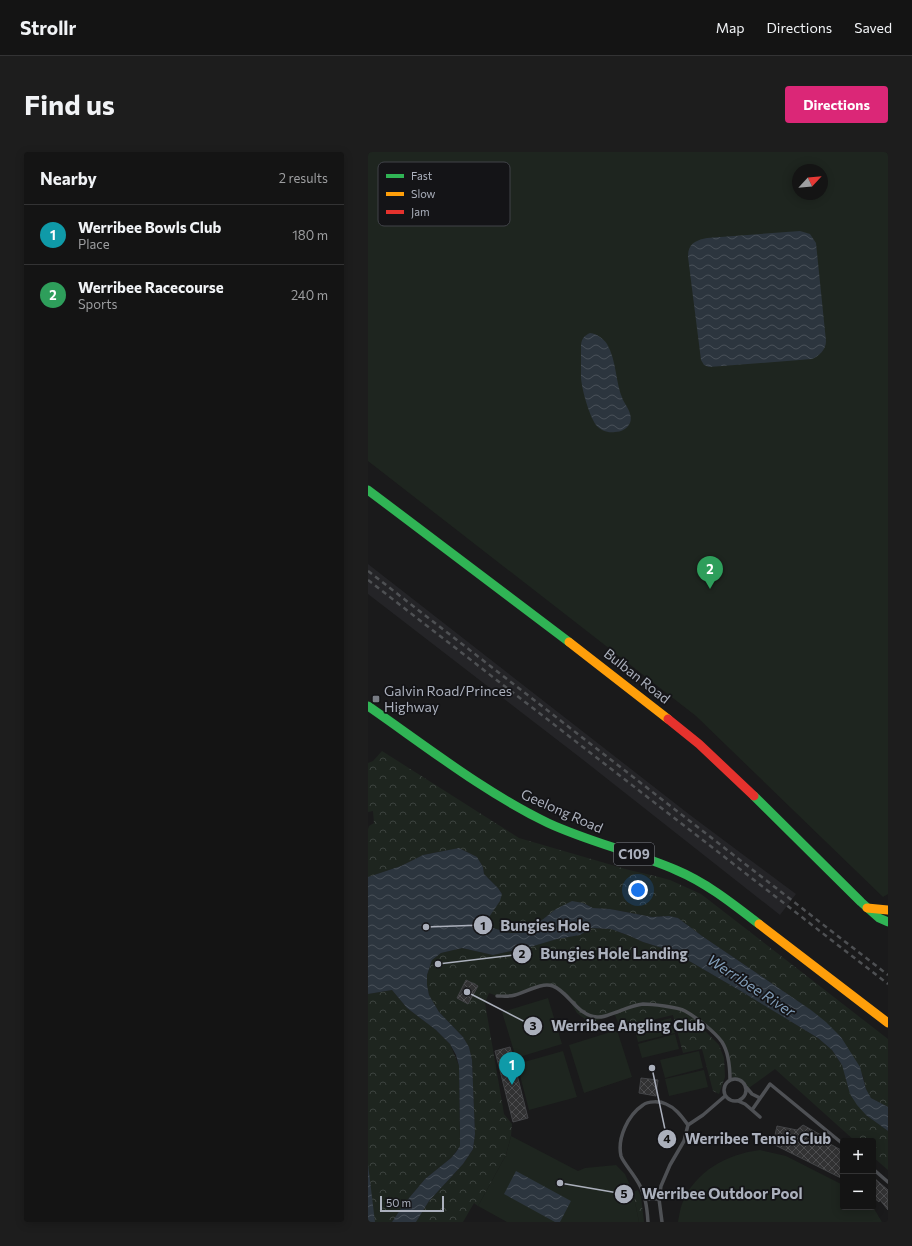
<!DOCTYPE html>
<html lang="en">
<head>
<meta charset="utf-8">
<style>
  body { margin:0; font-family:Commissioner,sans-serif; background:#1d1d1d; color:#f1f3f6 }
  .controls { position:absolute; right:12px; bottom:12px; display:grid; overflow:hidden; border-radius:4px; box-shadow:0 2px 10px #0003 }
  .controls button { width:36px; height:36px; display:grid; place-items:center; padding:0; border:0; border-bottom:1px solid #333334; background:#141414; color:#f1f3f6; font:20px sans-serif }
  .compass { position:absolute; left:424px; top:12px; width:36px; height:36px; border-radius:50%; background:#141414; box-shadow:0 2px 10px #0003; rotate:64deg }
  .scale { position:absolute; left:12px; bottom:10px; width:64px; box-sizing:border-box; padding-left:4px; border:2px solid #abb0bc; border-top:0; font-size:11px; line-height:14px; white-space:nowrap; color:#abb0bc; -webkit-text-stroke:3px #141417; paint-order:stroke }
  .you { position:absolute; left:270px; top:738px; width:14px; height:14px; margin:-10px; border:3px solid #fff; border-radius:50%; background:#1a73e8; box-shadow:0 0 0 6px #1a73e833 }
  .badge { display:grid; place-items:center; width:26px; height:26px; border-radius:50%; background:#db2777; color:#fff; font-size:13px; font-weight:700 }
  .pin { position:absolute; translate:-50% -33px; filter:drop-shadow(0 1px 2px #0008) }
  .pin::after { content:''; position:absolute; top:21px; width:14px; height:12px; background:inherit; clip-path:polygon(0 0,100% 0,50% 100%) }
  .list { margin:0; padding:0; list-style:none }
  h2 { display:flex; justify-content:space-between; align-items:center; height:52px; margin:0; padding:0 16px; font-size:17px }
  h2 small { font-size:13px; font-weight:400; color:#9d9ea0 }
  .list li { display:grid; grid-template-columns:26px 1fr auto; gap:12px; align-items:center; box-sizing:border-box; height:60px; padding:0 16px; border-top:1px solid #333334 }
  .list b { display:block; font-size:15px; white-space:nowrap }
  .list p { margin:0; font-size:13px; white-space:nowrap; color:#9d9ea0 }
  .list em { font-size:13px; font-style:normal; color:#9d9ea0 }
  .map { position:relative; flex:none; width:520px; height:1070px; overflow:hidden; border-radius:4px }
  header { display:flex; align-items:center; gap:24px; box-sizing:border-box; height:56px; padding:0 20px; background:#141414; border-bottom:1px solid #333334 }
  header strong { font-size:19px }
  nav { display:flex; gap:22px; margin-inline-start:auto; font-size:14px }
  .intro { display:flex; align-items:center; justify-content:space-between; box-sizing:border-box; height:96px; padding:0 24px }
  h1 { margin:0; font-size:28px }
  .button { padding:10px 18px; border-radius:4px; background:#db2777; color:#fff; font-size:14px; font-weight:700 }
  main { display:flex; gap:24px; padding:0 24px }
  aside { flex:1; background:#141414; border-radius:4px; box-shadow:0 2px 10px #0003 }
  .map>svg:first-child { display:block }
</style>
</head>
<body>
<header>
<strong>Strollr</strong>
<nav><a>Map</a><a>Directions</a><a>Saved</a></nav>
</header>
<div class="intro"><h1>Find us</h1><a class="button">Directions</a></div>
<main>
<aside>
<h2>Nearby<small>2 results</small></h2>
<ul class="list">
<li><span class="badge" style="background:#0f9aa8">1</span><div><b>Werribee Bowls Club</b><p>Place</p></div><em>180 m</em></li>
<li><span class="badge" style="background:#2e9e5b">2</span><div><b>Werribee Racecourse</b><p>Sports</p></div><em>240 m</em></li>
</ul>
</aside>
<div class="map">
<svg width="520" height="1070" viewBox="0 0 520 1070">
  <defs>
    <pattern id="forest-crowns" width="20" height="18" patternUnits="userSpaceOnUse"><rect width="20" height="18" fill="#1e251f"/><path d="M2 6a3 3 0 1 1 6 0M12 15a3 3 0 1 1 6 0" fill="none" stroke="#3c423e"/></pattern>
    <pattern id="water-waves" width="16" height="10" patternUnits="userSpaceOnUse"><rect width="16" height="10" fill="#2c353e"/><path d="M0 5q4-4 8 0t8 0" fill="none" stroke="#485058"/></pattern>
    <pattern id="building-cross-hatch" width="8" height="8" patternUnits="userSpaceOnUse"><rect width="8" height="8" fill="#323233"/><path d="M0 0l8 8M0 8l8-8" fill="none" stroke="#4d4d4f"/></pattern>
  </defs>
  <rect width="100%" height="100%" fill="#1a1a1b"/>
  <path fill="#242427" d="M0 412 322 663 428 742 412 763 214 607 0 442Z"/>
  <path fill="url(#forest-crowns)" d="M14 599 151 686 261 718 287 724 302 728 333 742 520 887V955L503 946 498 937 495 924 473 885 443 858 334 784 310 766 301 764 284 765 242 757 225 756 215 751 188 757 174 768 153 781H142L125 776 119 768 134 742 130 736 116 722 115 715 109 705 91 696 55 703 33 714 0 725V677L1 674 6 671 5 659 0 660V611L5 609Z
    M223 776 243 777 262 784 275 790 304 799 371 838 450 886 464 898 474 913 498 963 520 979V1018L505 1005V989H487L407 917 378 938C376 932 373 928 365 927L355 891 333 868V875L351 893 356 906 357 925 351 942 345 939 334 897 315 901 305 863 262 873 249 878 251 873 247 863 240 864 225 870 218 868 209 861 200 846 185 834H171L147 843 129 844 121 841 117 851 136 962 144 972 143 984 138 1003 110 1054 106 1051 95 1070H48L61 1049 95 1012 105 997 107 982 104 908 101 895 95 885 71 860 61 843 59 833V823L64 808 73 801 94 796 125 803 161 795 189 787 212 783Z
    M24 838 39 856 68 878 82 892 91 914 92 994 83 1006 57 1027 36 1052 24 1070H0V842Z
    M270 1038 273 1045 276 1070H271L265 1040Z"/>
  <path fill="#1e251f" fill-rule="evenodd" d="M0 0H520V742L515 745 328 564 0 309ZM430 18H454V42H430Z
    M180 846 194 892 148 906 134 860Z
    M303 866 307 881 270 890 266 875Z
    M249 878 264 925 216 941 201 893Z
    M307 882 311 897 274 906 270 892Z
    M195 899 209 945 161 958 149 912Z
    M331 899 335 916 297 926 292 908Z
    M336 918 340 935 301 944 297 927Z
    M143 984 210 1019 217 1016 248 1013 257 1022 265 1040 271 1070H139L110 1054 138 1003Z
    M392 998 418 1004 475 1033V1055H505L514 1070H310C311 1064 312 1057 314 1052 327 1019 359 1002 392 998Z"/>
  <path fill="url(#water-waves)" d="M432 79 442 82 448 91 458 189C458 198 451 204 444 207L341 215 336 213 333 208 320 105C320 92 326 89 339 86Z
    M222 181C229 182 235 186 239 192 249 209 247 230 255 248 259 255 265 263 262 271 259 277 253 280 247 280 240 281 233 279 228 273 221 263 214 238 213 226 213 215 213 204 213 193 214 186 216 184 222 181Z
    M91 696 109 705 115 715 116 722 130 736 134 742 132 749 119 768 125 776 142 781H153L174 768 188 757 204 749 215 751 225 756 242 757 284 765 301 764 310 766 334 784 443 858 458 870 473 885 492 915 498 937 503 946 520 955V979L498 963 489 953 482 942 474 913 464 898 450 886 371 838 304 799 275 790 262 784 243 777 223 776 212 783 189 787 162 795 125 803 94 796 73 801 64 808 59 823V833L61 843 71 860 95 885 101 895 104 908 107 982 105 997 95 1012 61 1049 48 1070H24L36 1052 57 1027 83 1006 88 1000 92 994V979L91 914 88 903 82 892 68 878 39 856 24 838 0 842V725L33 714 55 703Z
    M0 1012 7 1070H0Z
    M148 1019 203 1049 192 1070H187L136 1042Z"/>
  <path fill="url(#building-cross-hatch)" stroke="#434447" d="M98 828 110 834 100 852 89 846Z
    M142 895 160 966 145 970 127 899Z
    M273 926 290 928 288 944 271 941Z
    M435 973 453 983 451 986 475 999V1027L405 992 409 974 429 978Z
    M505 1025 520 1038V1058L512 1048 511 1050 505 1045Z"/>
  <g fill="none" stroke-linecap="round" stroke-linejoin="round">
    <path stroke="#4e5054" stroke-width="3.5" d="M129 844C135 844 141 845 147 843 159 840 173 830 185 834 201 840 209 864 229 865 236 866 242 862 249 860 257 857 266 853 275 852 283 852 310 855 317 859 328 865 347 880 354 890 361 901 362 916 362 928
      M356 938a11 11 0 1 1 22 0a11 11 0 1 1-22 0Z
      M378 935 384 942 392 946
      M370 949 377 952 384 958
      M392 965 384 958 402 932 475 992
      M505 1017 520 1030
      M278 1047H291L293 1034 302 1013 316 989 320 973 335 963 357 944
      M291 1047 294 1070
      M280 1070C279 1054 277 1040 268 1027 264 1020 255 1010 253 1004 249 986 260 963 275 953 280 949 292 949 298 952 308 956 314 965 320 973"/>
    <path stroke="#30b455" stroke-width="9" d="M0 338 201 490
      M0 554C59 595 116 640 180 671 221 690 266 700 308 718 339 731 365 752 391 772
      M386 644 493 750 511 766 520 770"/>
    <path stroke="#ff9f0a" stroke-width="9" d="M201 490 300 567
      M499 756 520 758
      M391 772 520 871"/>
    <path stroke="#e5322d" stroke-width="9" d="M300 567 331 592 386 644"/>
    <path stroke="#4e5053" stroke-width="2.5" stroke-dasharray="5 4" stroke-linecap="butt" d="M0 419 520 823
      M0 428 520 832"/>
  </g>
  <rect fill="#787c84" stroke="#141417" stroke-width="1.5" x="4" y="543" width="8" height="8" rx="2"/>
  <g text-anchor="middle" stroke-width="3.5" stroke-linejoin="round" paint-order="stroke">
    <rect fill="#141417" stroke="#7e818a" stroke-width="1" x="246" y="691" width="40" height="22" rx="3"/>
    <g font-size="13" font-weight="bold" fill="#abb0bc">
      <text x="266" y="707">C109</text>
    </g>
    <g font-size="14" fill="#abb0bc" stroke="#141417">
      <text transform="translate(269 524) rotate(38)" y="5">Bulban Road</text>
      <text transform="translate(194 659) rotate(24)" y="5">Geelong Road</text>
    </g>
    <g font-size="14" fill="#abb0bc" stroke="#141417" text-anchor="start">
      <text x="16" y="544">Galvin Road/Princes<tspan x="16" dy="16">Highway</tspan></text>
    </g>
    <g font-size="15" font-style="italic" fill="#819db8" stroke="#141417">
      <text transform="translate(383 834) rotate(33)" y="5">Werribee River</text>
    </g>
  </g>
  <rect x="10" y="10" width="132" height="64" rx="6" fill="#141417" stroke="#414349" stroke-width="1"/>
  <rect x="18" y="22" width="18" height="4" fill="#30b455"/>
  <rect x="18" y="40" width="18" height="4" fill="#ff9f0a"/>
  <rect x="18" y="58" width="18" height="4" fill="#e5322d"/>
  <g font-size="11" fill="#abb0bc">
    <text x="43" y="28">Fast</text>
    <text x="43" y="46">Slow</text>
    <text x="43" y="64">Jam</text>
  </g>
  <path fill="none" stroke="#abb0bc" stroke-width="1.5" d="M58 775L115 773M70 812L154 802M99 840L165 874M284 916L299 987M192 1031L256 1042"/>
  <g fill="#abb0bc" stroke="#141417" stroke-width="1.5">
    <circle cx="58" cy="775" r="4"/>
    <circle cx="70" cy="812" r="4"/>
    <circle cx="99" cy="840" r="4"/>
    <circle cx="284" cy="916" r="4"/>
    <circle cx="192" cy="1031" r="4"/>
    <circle cx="115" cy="773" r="10"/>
    <circle cx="154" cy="802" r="10"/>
    <circle cx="165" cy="874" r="10"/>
    <circle cx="299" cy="987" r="10"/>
    <circle cx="256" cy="1042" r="10"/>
  </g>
  <g font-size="12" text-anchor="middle" font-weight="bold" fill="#111">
    <text x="115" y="778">1</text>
    <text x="154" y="806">2</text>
    <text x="165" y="878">3</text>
    <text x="299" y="991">4</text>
    <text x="256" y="1046">5</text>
  </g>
  <g font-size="15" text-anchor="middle" font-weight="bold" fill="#abb0bc" stroke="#141417" stroke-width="3.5" stroke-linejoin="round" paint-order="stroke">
    <text x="177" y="779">Bungies Hole</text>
    <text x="246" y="807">Bungies Hole Landing</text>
    <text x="260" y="879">Werribee Angling Club</text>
    <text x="390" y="992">Werribee Tennis Club</text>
    <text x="354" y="1047">Werribee Outdoor Pool</text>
  </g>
</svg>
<div class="controls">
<button>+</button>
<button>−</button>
</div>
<svg class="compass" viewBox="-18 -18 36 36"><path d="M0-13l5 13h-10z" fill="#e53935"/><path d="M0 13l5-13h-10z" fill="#9d9ea0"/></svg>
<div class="scale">50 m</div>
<div class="you"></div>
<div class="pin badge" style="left:144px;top:933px;background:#0f9aa8">1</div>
<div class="pin badge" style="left:342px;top:437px;background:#2e9e5b">2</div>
</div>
</main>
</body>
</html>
